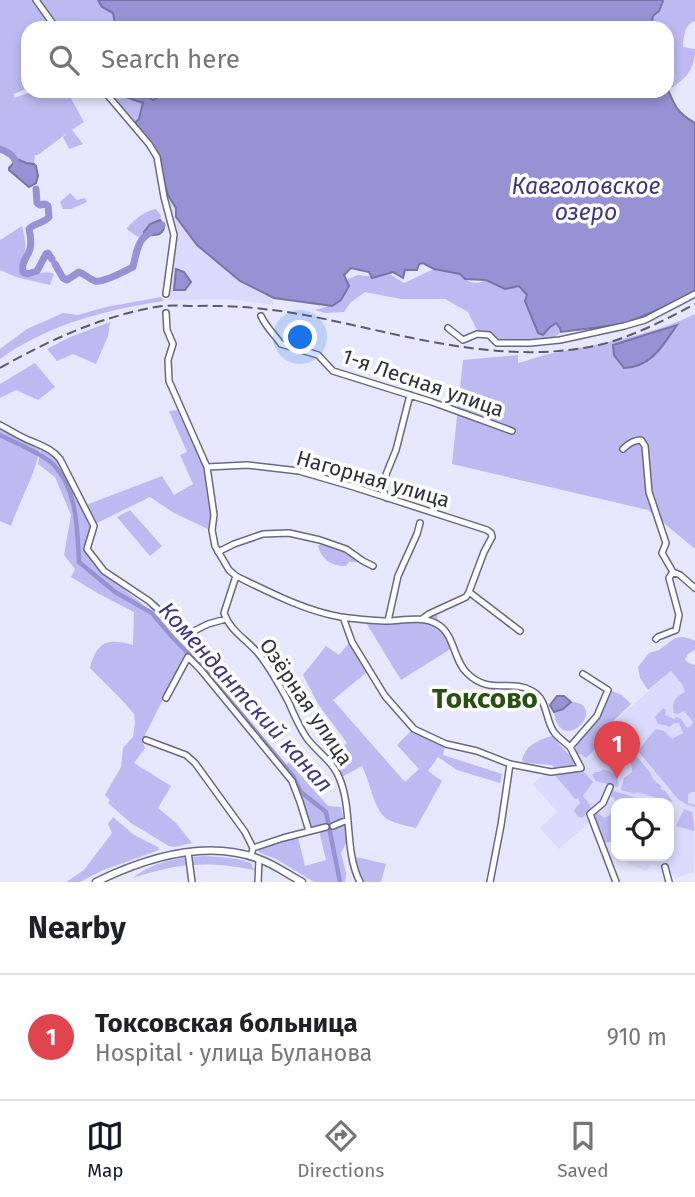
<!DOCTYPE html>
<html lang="en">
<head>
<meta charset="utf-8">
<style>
  body { margin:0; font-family:"Fira Sans",sans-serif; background:#f6f6f6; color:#202124 }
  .controls { position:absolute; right:21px; bottom:21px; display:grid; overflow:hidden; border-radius:14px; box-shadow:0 4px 10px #0003 }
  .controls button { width:63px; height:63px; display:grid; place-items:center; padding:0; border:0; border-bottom:2px solid #e0e0e0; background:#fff; color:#202124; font:35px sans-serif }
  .you { position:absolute; left:301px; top:338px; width:24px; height:24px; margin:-18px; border:5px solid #fff; border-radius:50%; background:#1a73e8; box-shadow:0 0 0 10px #1a73e833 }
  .badge { display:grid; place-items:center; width:46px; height:46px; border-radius:50%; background:#111827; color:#fff; font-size:23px; font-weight:700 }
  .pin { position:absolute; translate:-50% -58px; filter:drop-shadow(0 2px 4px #0008) }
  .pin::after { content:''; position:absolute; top:37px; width:24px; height:21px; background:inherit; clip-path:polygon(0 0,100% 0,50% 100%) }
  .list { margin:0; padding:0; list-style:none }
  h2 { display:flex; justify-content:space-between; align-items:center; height:91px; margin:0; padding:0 28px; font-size:30px }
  h2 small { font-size:23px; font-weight:400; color:#757577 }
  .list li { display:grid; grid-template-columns:46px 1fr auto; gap:21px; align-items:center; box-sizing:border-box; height:126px; padding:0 28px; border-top:2px solid #e0e0e0 }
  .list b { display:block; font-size:26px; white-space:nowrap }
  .list p { margin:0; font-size:23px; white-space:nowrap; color:#757577 }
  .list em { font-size:23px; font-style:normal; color:#757577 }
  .icon { flex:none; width:38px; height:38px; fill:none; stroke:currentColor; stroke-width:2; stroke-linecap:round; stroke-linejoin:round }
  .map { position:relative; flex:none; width:695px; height:882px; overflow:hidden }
  .search { position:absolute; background:#fff; box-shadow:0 4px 10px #0003; left:21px; right:21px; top:21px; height:77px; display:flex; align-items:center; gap:18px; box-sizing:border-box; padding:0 24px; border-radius:21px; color:#757577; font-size:26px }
  .sheet { height:217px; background:#fff }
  nav { display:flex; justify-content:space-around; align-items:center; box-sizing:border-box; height:98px; border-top:2px solid #e0e0e0; background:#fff; font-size:19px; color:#757577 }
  nav a { display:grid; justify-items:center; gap:4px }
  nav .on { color:#111827 }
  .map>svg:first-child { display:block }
</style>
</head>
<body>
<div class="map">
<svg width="695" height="882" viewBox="0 0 695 882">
  <rect width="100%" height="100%" fill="#e6e6fc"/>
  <path fill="#dadafc" d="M169 197 176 208 177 213 240 281 274 298 273 305 230 299 169 300 176 234 172 219Z
    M671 671 682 684 695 716 694 872 679 877 651 864 646 871 627 863 630 856H669V803H616V834L592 820 559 849 540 828 557 812 533 784 545 773 583 770 577 755Z"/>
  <path fill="#bcbaf0" d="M0 0H36L54 28H28V88L14 94V98L34 91H67L84 122 72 130 83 144 69 149 63 137 67 133 38 155H35L34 164C19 164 13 152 0 147Z
    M41 0H98L102 7 113 13 115 23 112 28H60Z
    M663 0H695V21C684 25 684 36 683 47L695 49C695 70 686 78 670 89L667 88V28H651L653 16 659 11Z
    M107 91H159V92L157 98 153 100C142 98 136 93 125 96L143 103 139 119 135 123Z
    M70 193 77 200 85 198 87 202 71 209H63L60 202Z
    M156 209 161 216 160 220 150 224 144 232V234L141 239 128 230 127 228C136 218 143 212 156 209Z
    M22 226C24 234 26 242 25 250 25 258 20 263 22 273 36 279 43 268 54 274L50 285 16 277 0 270V240Z
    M434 269 460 274C467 282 475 286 486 280L504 289 519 286 527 295 538 333 543 335 549 328 556 323 560 328 561 332 554 338 500 340 490 332 477 330 468 312 445 299H401L365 292 350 303 344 312 325 313 315 310C334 305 339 303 349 286L346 280 358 275 378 277 388 273 404 283Z
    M161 297 164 301C107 309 47 325 0 359V349L27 329 63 313 78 315 106 307Z
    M695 314V549L648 510 452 464 463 360 518 355V363C528 361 538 356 549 354 598 344 650 336 695 314Z
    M110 322 108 336 96 364 73 354 57 361 47 349 70 337Z
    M35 363 55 387 38 400 16 390 0 398V384Z
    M177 410 203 466 210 514 208 529 174 513 150 497 95 524 86 505 162 476 174 495 193 484 180 455 187 452 169 411Z
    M0 428 18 440 40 448C35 475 20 500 11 526L0 521Z
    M41 449 54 454 70 481 92 525 86 550 102 572 141 603 188 650 142 741 145 748 134 763 171 786 158 808 176 823 192 843 175 847 169 846 131 823 108 803 110 800 105 795 121 767 123 748 133 737 135 723 134 714 121 699 90 668C97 641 107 638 133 645L134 612 99 594 71 577 75 569 64 555 71 515 55 477 38 464Z
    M130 510 162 546 150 556 117 517Z
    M321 543 345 551 359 562H349L346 566C333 567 321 559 318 546Z
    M437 612 438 623 447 635 452 648 401 680 365 621H421Z
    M683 637 691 639 695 641V650L688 654 685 660 689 663 695 665V792H691L688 795V803L695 805V807L686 804 678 799 638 751 647 739 656 729 664 731 672 739 683 733 679 723H675L669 727 664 725 658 724 655 717 663 708 666 710 665 715 674 719 676 717 681 719 687 728 691 726 693 722 684 711 678 714 674 713C671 702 676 697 685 692L682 684 671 671 648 690 640 678 638 667 649 653 659 650 675 638Z
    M349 643 367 672 333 700 405 782 419 769 397 745 412 730 445 745 443 755 502 774 500 783 457 770 438 757 428 771 442 781 416 828C407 826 397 824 389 820 374 813 370 781 362 766L340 778 327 757 347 743 318 704 303 675 326 646 339 655Z
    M612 691 622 695 631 704 604 730 606 737 605 742 598 746 586 758 581 754H578L576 749 577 742Z
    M571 702C606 703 571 749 557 723 555 720 555 716 554 712L562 709Z
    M552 736C559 745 572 755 576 765L566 768 556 769 552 765 525 763 522 761C525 745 538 740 552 736Z
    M633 752 650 772 653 779 662 787 660 789 665 791 673 802 636 792 635 794 621 790 624 778 632 772V767L629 760Z
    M289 762 328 806 341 807 348 840 341 853 346 873 345 882H314L276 859 260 853 258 849 298 837 305 866 326 860 318 827 312 828 294 776 285 766Z
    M603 769C612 772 618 775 619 785L617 787 596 781 592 775 595 772H600Z
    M582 770 593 782 583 796 590 805 591 809 582 818 577 816 574 810 580 803 578 798 575 799 554 774Z
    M612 791H614L653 803H618L611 796Z
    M684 809 692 812 695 831 676 826Z
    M597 812 604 818 616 812V841L603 843 593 815Z
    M113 817 134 835 158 847 159 850 101 871 80 882H66L84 870 112 833 108 824Z
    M203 856C219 857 235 857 251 863L254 870C208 861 178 863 133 878 154 861 176 858 203 856Z
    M356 857 386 864 381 882H363L359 874Z"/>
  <path fill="#9692d4" stroke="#7775a6" stroke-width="2" d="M98 0H662L663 1 659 11 653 16 651 28H112L115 23 113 13 102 7Z
    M667 87C674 105 677 113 695 123V291L669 305 624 324 561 332 560 328 556 323 549 328 543 335 538 333 525 301 527 295 519 286 505 289 486 280 465 279 460 274 434 269 423 263 419 264 417 270H405L403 278 393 272 372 278 369 272 351 268 344 275 349 286 341 300 332 306 274 298 240 281 197 245 176 217V208L169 197 161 174 160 156 135 123 139 119 143 103 123 96 137 93 139 95H142L144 98 148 97 153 100 157 98 159 91H667Z
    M17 159 26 163 34 164 36 166 38 176 36 183 29 187 9 170V168Z
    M160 220 164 228C161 237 155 234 148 236 146 237 143 238 141 239L144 235V232L150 224Z
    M176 269 184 272 191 282 185 290H174Z
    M677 325C663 345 652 367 624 368L614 355 613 345Z
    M557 696H564L571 702 563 709 554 712 550 705Z"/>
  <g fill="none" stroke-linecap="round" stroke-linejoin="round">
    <path stroke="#9692d4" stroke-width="4.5" d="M0 435C14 442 43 454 53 464 78 490 77 529 79 562L115 592 152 613 174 639 200 665 293 776 301 792 326 812 340 882"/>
    <path stroke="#9692d4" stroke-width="7" d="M0 149C10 153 15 156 17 166L18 167
      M36 189 37 203 40 205 45 204 48 206 49 217C43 224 34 223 29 229 31 237 32 247 28 254 24 262 22 263 23 272L27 274 37 271 46 254 48 253 52 259
      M55 264 63 278 67 280 79 272C85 274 89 279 95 281 103 283 125 271 133 267 139 240 139 238 162 225"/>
    <defs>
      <path id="minor" d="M36 0 56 28
        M104 91 149 144 157 157 164 197 174 235 166 294
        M166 313 167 330 173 344 168 360 169 381 207 467 214 515 212 530 215 546 229 570 236 576 224 613C230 631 246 639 258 653 270 668 280 686 289 703 294 715 299 726 306 737 315 750 329 758 337 773 354 806 343 849 360 882
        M261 316C266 327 274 334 281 344L318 355 333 371 432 402 512 431
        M448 328 463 340 477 334 489 335 497 343H530L560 340 624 326 645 320 695 294
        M0 425C10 430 20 437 31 441 42 446 52 449 60 459L94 526 87 549 104 571 149 601 186 635 208 624 226 619
        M623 449C628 444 633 440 641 440L645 446 649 492 666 543 662 553 673 572 680 575 695 588
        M207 467 247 465 299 471 354 487 487 530 491 533 492 537 484 552 469 592 520 631
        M387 498 382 489 387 472 396 450 410 395
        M218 552 234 544 263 534 289 533 320 540 346 549 363 561 373 566
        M236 576C269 592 305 611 341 617 357 619 374 621 389 621 405 620 423 616 437 624 455 634 453 660 467 673 490 696 510 678 532 691 548 699 545 720 554 732 558 738 565 742 570 747
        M343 617 352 642 385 696 414 729 446 744 477 751 510 764 551 772 581 768 570 747 597 716 608 690 583 674
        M422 619 429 614 466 597 469 592
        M388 621 398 576 417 534 420 523
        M656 639 658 637 676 630 679 615 669 578 673 572
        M166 698 188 657 200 669 292 781 300 802 309 831
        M146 740 186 755 195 763 245 832 253 848
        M610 787 603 803 590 814 616 882
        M333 826 347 820
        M188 852 192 882
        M251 856 253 848 283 838 326 827
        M665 867 669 882
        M258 882 259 859
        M490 882 501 825 510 764"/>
      <path id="major" d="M96 882C145 858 206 839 259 859 274 864 287 874 302 882"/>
    </defs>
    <use href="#minor" stroke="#696880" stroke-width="8"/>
    <use href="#major" stroke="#696880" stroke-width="9"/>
    <use href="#minor" stroke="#fff" stroke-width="5"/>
    <use href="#major" stroke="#fff" stroke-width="6"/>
    <path stroke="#5a5a68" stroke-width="2" stroke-dasharray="10 5" stroke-linecap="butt" d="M0 368C51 339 104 315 162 306 173 305 184 306 194 306 236 305 275 309 315 317 409 336 506 367 603 344 636 335 665 320 695 304"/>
  </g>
  <g text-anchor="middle" stroke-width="7" stroke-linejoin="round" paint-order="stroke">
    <g font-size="21" fill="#30303b" stroke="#fff">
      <text transform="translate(423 383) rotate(19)" y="7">1-я Лесная улица</text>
      <text transform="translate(373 479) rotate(16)" y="7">Нагорная улица</text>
      <text transform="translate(306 702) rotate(56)" y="7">Озёрная улица</text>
    </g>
    <g font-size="23" font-style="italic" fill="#413583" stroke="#fff">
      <text x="586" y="194">Кавголовское<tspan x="586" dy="26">озеро</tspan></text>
      <text transform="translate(246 697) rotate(48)" y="8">Комендантский канал</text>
    </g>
    <g font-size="28" font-weight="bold" fill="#294f11" stroke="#fff">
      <text x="485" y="708">Токсово</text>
    </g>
  </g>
</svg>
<div class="controls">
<button><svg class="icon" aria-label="locate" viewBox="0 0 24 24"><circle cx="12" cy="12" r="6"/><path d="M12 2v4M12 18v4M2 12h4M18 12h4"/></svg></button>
</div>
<div class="you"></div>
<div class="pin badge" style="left:617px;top:779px;background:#e0444e">1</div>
<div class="search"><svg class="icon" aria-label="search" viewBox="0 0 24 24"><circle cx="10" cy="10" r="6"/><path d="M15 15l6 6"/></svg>Search here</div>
</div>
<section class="sheet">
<h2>Nearby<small></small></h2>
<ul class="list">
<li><span class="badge" style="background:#e0444e">1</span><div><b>Токсовская больница</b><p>Hospital · улица Буланова</p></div><em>910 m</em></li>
</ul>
</section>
<nav>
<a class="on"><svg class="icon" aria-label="map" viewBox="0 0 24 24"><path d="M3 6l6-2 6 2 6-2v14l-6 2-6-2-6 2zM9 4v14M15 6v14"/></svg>Map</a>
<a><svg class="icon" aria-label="directions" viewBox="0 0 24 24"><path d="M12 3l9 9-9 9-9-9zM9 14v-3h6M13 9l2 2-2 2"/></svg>Directions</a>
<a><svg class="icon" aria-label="saved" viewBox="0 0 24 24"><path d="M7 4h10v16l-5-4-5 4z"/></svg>Saved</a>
</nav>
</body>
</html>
